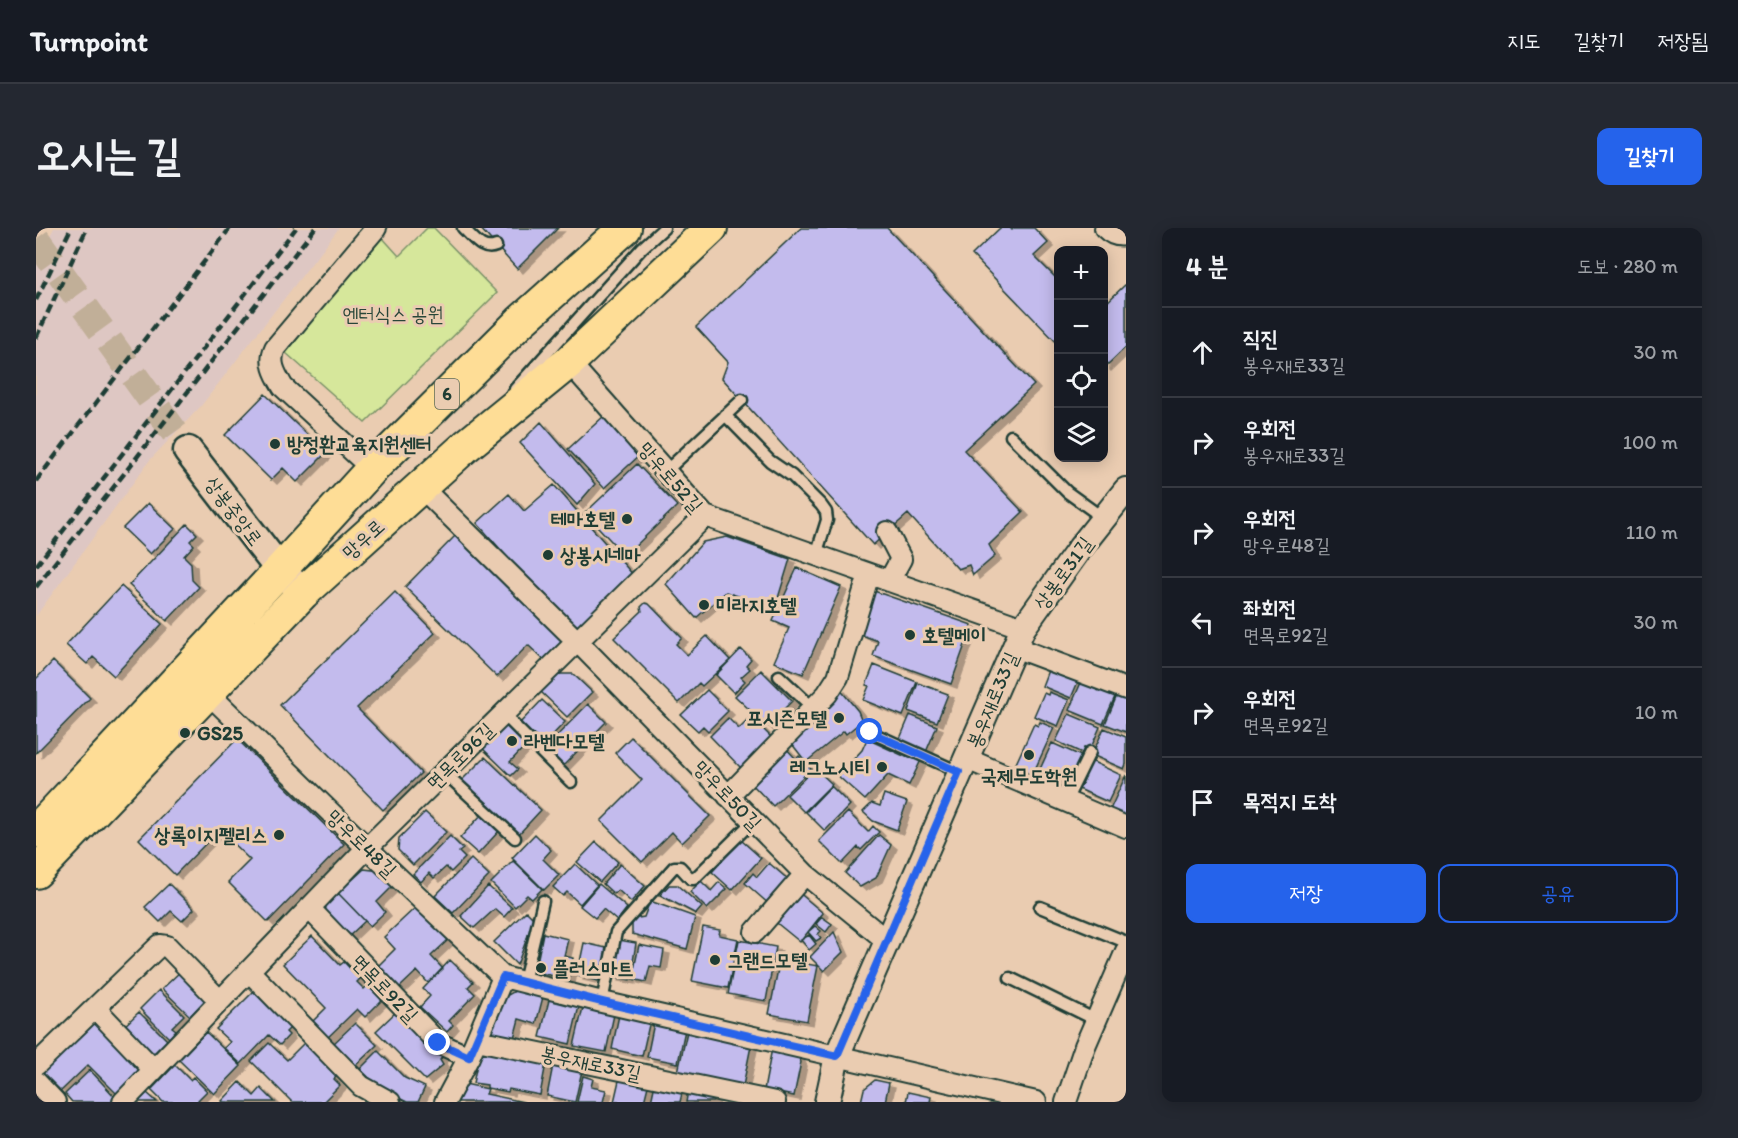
<!DOCTYPE html>
<html lang="ko">
<head>
<meta charset="utf-8">
<style>
  body { margin:0; font-family:Itim,"Poor Story",sans-serif; background:#242831; color:#f1f3f6 }
  .controls { position:absolute; right:18px; top:18px; display:grid; overflow:hidden; border-radius:12px; box-shadow:0 3px 15px #0003 }
  .controls button { width:54px; height:54px; display:grid; place-items:center; padding:0; border:0; border-bottom:2px solid #363941; background:#171b24; color:#f1f3f6; font:30px sans-serif }
  .stop { position:absolute; width:18px; height:18px; margin:-14px; border:4px solid #2563eb; border-radius:50%; background:#fff }
  .stop.end { background:#2563eb; border-color:#fff; box-shadow:0 2px 6px #0008 }
  .list { margin:0; padding:0; list-style:none }
  h2 { display:flex; justify-content:space-between; align-items:center; height:78px; margin:0; padding:0 24px; font-size:26px }
  h2 small { font-size:20px; font-weight:400; color:#9ea1a6 }
  .list li { display:grid; grid-template-columns:39px 1fr auto; gap:18px; align-items:center; box-sizing:border-box; height:90px; padding:0 24px; border-top:2px solid #363941 }
  .list b { display:block; font-size:22px; white-space:nowrap }
  .list p { margin:0; font-size:20px; white-space:nowrap; color:#9ea1a6 }
  .list em { font-size:20px; font-style:normal; color:#9ea1a6 }
  .actions { display:flex; gap:12px; padding:18px 24px }
  .actions a { flex:1; padding:14px 0; border:2px solid #2563eb; border-radius:12px; text-align:center; font-size:21px; color:#2563eb }
  .actions .main { background:#2563eb; color:#fff }
  .icon { flex:none; width:33px; height:33px; fill:none; stroke:currentColor; stroke-width:2; stroke-linecap:round; stroke-linejoin:round }
  .map { position:relative; flex:none; width:1090px; height:874px; overflow:hidden; border-radius:12px }
  header { display:flex; align-items:center; gap:36px; box-sizing:border-box; height:84px; padding:0 30px; background:#171b24; border-bottom:2px solid #363941 }
  header strong { font-size:28px }
  nav { display:flex; gap:33px; margin-inline-start:auto; font-size:21px }
  .intro { display:flex; align-items:center; justify-content:space-between; box-sizing:border-box; height:144px; padding:0 36px }
  h1 { margin:0; font-size:42px }
  .button { padding:15px 27px; border-radius:12px; background:#2563eb; color:#fff; font-size:21px; font-weight:700 }
  main { display:flex; gap:36px; padding:0 36px }
  aside { flex:1; background:#171b24; border-radius:12px; box-shadow:0 3px 15px #0003 }
  .map>svg:first-child { display:block }
</style>
</head>
<body>
<header>
<strong>Turnpoint</strong>
<nav><a>지도</a><a>길찾기</a><a>저장됨</a></nav>
</header>
<div class="intro"><h1>오시는 길</h1><a class="button">길찾기</a></div>
<main>
<div class="map">
<svg width="1090" height="874" viewBox="0 0 1090 874">
  <defs>
    <filter id="shadow"><feDropShadow dx="6" dy="4" stdDeviation="0" flood-color="#0004"/></filter>
  </defs>
  <rect width="100%" height="100%" fill="#eaccb1"/>
  <filter id="ink" filterUnits="userSpaceOnUse"><feTurbulence type="fractalNoise" baseFrequency=".0167" numOctaves="2"/><feDisplacementMap in="SourceGraphic" scale="12" xChannelSelector="R" yChannelSelector="G"/><feConvolveMatrix kernelMatrix="1 2 1 2 8 2 1 2 1" color-interpolation-filters="sRGB"/></filter>
  <g filter="url(#ink)">
    <path fill="#dec7c3" d="M18 0H303L165 178 113 233 0 388V33Z"/>
    <path fill="#d6e79b" stroke="#7a9268" stroke-width="1.5" d="M391 0H398L461 65 329 195 250 125 344 7 363 28Z"/>
    <path fill="#c3bbed" stroke="#1f3d34" stroke-width="1.5" filter="url(#shadow)" d="M444 0H522L481 41Z
      M765 0H851L998 157 928 222 987 284 953 317 959 328 937 347 933 337 922 341 872 286 837 317 686 150 692 134 660 99Z
      M964 0H974L976 2 978 0H998L1012 15 998 28 1023 53V117L936 27Z
      M1090 56V119L1069 139 1068 138V77Z
      M229 166 290 225 261 254 247 240 235 252 189 207Z
      M568 188 604 227 568 260 532 221Z
      M505 194 559 256 541 277 484 215Z
      M601 236 641 278 589 328 549 285Z
      M518 257 599 349 537 403 441 295 473 266 488 283Z
      M112 275 139 301 114 326 87 300Z
      M151 296 161 306 154 313 158 317 148 328 155 335 156 352 163 359 131 393 93 357Z
      M420 307 531 415 511 435 492 417 461 449 369 359Z
      M691 309 754 331 739 380 690 364 660 390 630 356 667 314Z
      M761 340 805 359 767 446 738 434 753 400 737 393Z
      M85 358 126 396 78 448 57 429 51 436 30 417Z
      M838 363 936 397 915 456 837 428 842 413 823 406Z
      M359 364 399 405 321 480 385 545 347 582 244 477Z
      M609 375 613 376 646 410 640 416 651 427 671 408 694 432 666 458 663 455 643 475 578 410 606 383 605 379Z
      M705 421 715 431 710 437 714 441 705 449 709 453 698 465 680 447Z
      M17 433 54 470 0 525V451Z
      M838 437 881 454 867 488 827 472 833 458 830 457Z
      M1014 437 1044 449 1035 470 1006 458Z
      M725 442 756 473 731 498 699 468Z
      M520 446H537L556 464 531 489 504 463Z
      M1047 450 1081 464 1067 496 1033 482Z
      M882 455 912 466 901 494 872 483Z
      M803 460 822 483 826 493 810 506 808 503 770 534 756 516 784 492 778 485Z
      M671 462 692 483 672 503 667 498 662 503 645 487Z
      M1013 464 1033 472 1022 498 998 488 1008 465 1012 467Z
      M1082 465 1090 469V504L1069 496Z
      M506 472 529 494 506 518 483 496Z
      M552 476 570 494 527 538 509 520Z
      M1033 486 1064 499 1054 522 1048 520 1046 525 1020 513Z
      M874 487 901 498 890 524 863 513Z
      M715 489 736 510 705 540 674 508 692 490 703 501Z
      M468 494 491 516 474 534 482 541 475 548 444 518Z
      M1004 494 1018 500 995 550 977 542 998 496 1002 498Z
      M1068 500 1090 509V536L1088 541 1056 527Z
      M595 509 674 588 646 615 636 604 606 634 565 593 606 552 579 525Z
      M201 511 308 616 232 694 192 654 214 632 183 602 139 647 103 611Z
      M831 511 870 529 872 525 886 530 873 557 852 547 829 572 802 548 826 522Z
      M1016 515 1045 528 1036 550 1025 545 1019 560 999 552Z
      M747 517 760 531 763 528 775 541 737 578 712 552Z
      M449 529 505 582 481 608 424 554Z
      M1055 533 1085 547 1072 574 1043 561Z
      M779 540 796 556 768 584 751 567Z
      M1090 547V594L1072 586Z
      M795 558 814 577 789 603 770 584Z
      M848 566 871 574 861 602 837 593 827 584 836 575 844 578Z
      M389 584 410 604 377 637 362 622 363 610Z
      M812 584 832 604 837 598 843 604 825 622 822 619 806 636 783 613Z
      M446 586 464 602 442 626 424 610Z
      M499 606 515 622 507 631 523 647 508 662 476 630Z
      M843 607 855 617 840 650 824 659 809 645Z
      M414 608 427 621 423 624 429 630 415 644 410 639 398 650 393 645 385 654 377 646Z
      M705 612 725 630 696 662 676 644Z
      M560 614 582 634 564 654 541 634Z
      M435 631 453 648 417 685 399 668Z
      M477 633 506 661 496 671 491 667 479 679 455 655Z
      M733 635 755 654 734 677 709 655 717 645 721 649Z
      M539 636 561 657 544 676 531 664 527 668 517 659Z
      M584 636 609 658 595 674 582 662 578 666 567 656Z
      M328 641 345 643 358 657 341 674 349 684 334 698 302 665Z
      M665 653 675 663 683 654 691 661 671 681 654 664Z
      M133 656 158 681 146 693 135 683 124 694 109 679Z
      M563 656 591 680 581 693 567 681 559 690 544 678Z
      M633 657H641L666 679 660 686 624 667Z
      M452 658 476 680 468 689 459 681 438 700 425 688Z
      M761 663 787 685 764 714 737 692Z
      M302 665 329 693 309 712 289 691 290 677Z
      M614 673 659 689 651 721 596 706V691L608 689Z
      M380 679 412 712 395 728 407 741 392 755 381 743 362 761 341 739 359 721 348 709Z
      M490 683 498 691 481 737 458 714Z
      M786 689 796 696 790 704 780 696Z
      M779 698 785 703 782 706 785 710 780 713 772 704Z
      M667 699 684 702 683 707 702 711 692 760 656 753Z
      M798 704 807 724 788 743 774 729Z
      M507 705 532 711 528 728 537 730 533 751 499 744Z
      M773 707 780 716 773 722 765 712Z
      M276 708 304 737 308 734 324 751 321 754 328 761 332 757 346 772 329 789 321 781 287 814 272 798 290 780 247 736Z
      M583 712 600 715 594 752 577 749Z
      M703 712 740 719 730 773 692 766Z
      M548 715 575 721 570 745 562 753 541 748Z
      M603 717 628 722 625 740 614 738 610 754 596 751Z
      M744 731 782 738 771 793 733 786Z
      M414 732 437 754 432 759 439 766 413 793 417 797 411 804 384 779 394 768 387 761Z
      M146 742 170 766 169 772 154 788 126 761Z
      M223 758 260 794 250 804 253 807 244 817 233 807 205 836 188 820 194 814 180 801Z
      M486 759 508 765 500 796 483 791 478 810 453 803 461 773Z
      M123 762 148 787 136 799 140 802 133 810 104 781Z
      M514 768 544 774 534 816 504 809Z
      M548 775 579 782 570 824 538 818Z
      M362 782 406 829 404 832 407 837 389 852 340 803Z
      M584 782 615 788 606 828 576 821Z
      M103 784 131 812 119 824 107 825 84 802Z
      M619 790 650 797 642 835 611 829Z
      M57 793 64 796 109 842 82 867 52 837 25 863 5 843Z
      M319 795 341 817 318 839 297 816Z
      M652 799 716 813 707 858 642 844Z
      M170 804 205 838 178 866 143 832Z
      M273 810 306 843 298 851 304 857 287 874H256L215 833 233 815 251 832Z
      M737 815 758 820 765 834 758 868 728 862Z
      M445 817 511 830 504 867 473 861 472 864 451 860V857L437 855Z
      M342 823 369 850 389 859 382 874H371L346 862 324 841Z
      M518 832 547 838 539 874 511 868Z
      M139 837 154 852 157 849 171 863 162 872 164 874H127L115 862Z
      M54 842 80 870 76 874H36L29 866Z
      M547 848 557 851 555 859 570 862 567 874H541Z
      M584 848 613 854 608 874H578Z
      M620 851 648 857 644 874H615Z
      M839 852 853 855 849 874H825L828 861Z
      M204 854 218 868 225 860 239 874H187L186 873Z
      M429 856 452 861 450 866 488 874H420Z
      M653 857 679 863 677 874H650Z
      M872 864 895 869 894 874H870Z
      M111 865 121 874H102Z"/>
    <g fill="none" stroke-linecap="round" stroke-linejoin="round">
      <path stroke="#c1af98" stroke-width="28" stroke-dasharray="28 14" stroke-linecap="butt" d="M0 11 152 223"/>
      <defs>
        <path id="service" d="M427 0C437 9 446 24 460 18
          M479 161 606 20 628 0
          M689 187 734 233 756 248 785 277 790 284 791 292 780 327
          M975 208 1031 264 1067 290
          M630 243 706 172
          M743 448 777 480
          M467 486 535 554
          M834 504 923 544
          M408 544 479 610
          M1030 573 1054 524
          M1004 679 1090 714
          M974 750 1060 792
          M488 754 507 673
          M566 774 580 704 638 639H644L655 651H658L717 593"/>
        <path id="minor" d="M1069 0C1075 6 1081 9 1090 7
          M533 134 669 288 987 400
          M336 241 247 159C240 147 232 135 239 120L340 0
          M385 259 541 413 769 646 851 713
          M851 304 865 331 853 353
          M978 419 1090 461
          M171 464 331 620 467 749 566 774 1000 874
          M931 531 1090 599
          M692 568 791 466 802 449 833 346
          M273 680 402 815 433 829
          M719 704 769 646
          M213 743 325 858 354 874
          M59 780 118 842
          M441 812 739 874
          M0 837 124 717 131 718 184 773
          M0 854 19 874
          M87 874 331 620 669 288
          M409 874 433 829 467 749
          M1030 874 1049 818 1090 723"/>
        <path id="tertiary" d="M791 874 801 828 987 400 1044 320 1090 262"/>
        <path id="secondary" d="M152 223 244 342 259 357"/>
        <path id="primary" d="M0 603 244 342 336 241 484 94 589 0
          M0 644 267 365 430 218 533 134 675 0"/>
      </defs>
      <use href="#service" stroke="#1f3d34" stroke-width="15"/>
      <use href="#minor" stroke="#1f3d34" stroke-width="24"/>
      <use href="#tertiary" stroke="#1f3d34" stroke-width="28"/>
      <use href="#secondary" stroke="#1f3d34" stroke-width="33"/>
      <use href="#primary" stroke="#1f3d34" stroke-width="36"/>
      <use href="#service" stroke="#eaccb1" stroke-width="10"/>
      <use href="#minor" stroke="#eaccb1" stroke-width="20"/>
      <use href="#tertiary" stroke="#eaccb1" stroke-width="24"/>
      <use href="#secondary" stroke="#eaccb1" stroke-width="28"/>
      <use href="#primary" stroke="#fedd96" stroke-width="32"/>
      <path stroke="#1f3d34" stroke-width="4.5" stroke-dasharray="9 4.5" stroke-linecap="butt" d="M0 72 35 0
        M0 110 51 0
        M0 253 194 0
        M0 338 260 0
        M0 359 279 0"/>
    </g>
  </g>
  <g fill="none" stroke-linecap="round" stroke-linejoin="round" filter="url(#ink)">
    <path stroke="#2563eb" stroke-width="8" d="M402 815 433 829 467 749 566 774 801 828 923 544 834 504"/>
  </g>
  <g fill="#1f3d34" stroke="#eaccb1" stroke-width="2">
    <circle cx="239" cy="216" r="6"/>
    <circle cx="591" cy="291" r="6"/>
    <circle cx="512" cy="327" r="6"/>
    <circle cx="668" cy="377" r="6"/>
    <circle cx="874" cy="407" r="6"/>
    <circle cx="803" cy="490" r="6"/>
    <circle cx="149" cy="505" r="6"/>
    <circle cx="476" cy="513" r="6"/>
    <circle cx="993" cy="527" r="6"/>
    <circle cx="846" cy="539" r="6"/>
    <circle cx="243" cy="607" r="6"/>
    <circle cx="679" cy="732" r="6"/>
    <circle cx="505" cy="740" r="6"/>
  </g>
  <g text-anchor="middle" stroke-width="6" stroke-linejoin="round" paint-order="stroke">
    <rect fill="#eaccb1" stroke="#5c685a" stroke-width="1.5" x="399" y="151" width="24" height="30" rx="4.5"/>
    <g font-size="18" font-weight="bold" fill="#1f3d34">
      <text x="411" y="172">6</text>
    </g>
    <g font-size="20" fill="#284639" stroke="#eaccb1">
      <text x="357" y="93">엔터식스 공원</text>
    </g>
    <g font-size="20" font-weight="bold" fill="#1f3d34" stroke="#eaccb1" text-anchor="start">
      <text x="251" y="223">방정환교육지원센터</text>
      <text x="579" y="298" text-anchor="end">테마호텔</text>
      <text x="524" y="334">상봉시네마</text>
      <text x="680" y="384">미라지호텔</text>
      <text x="886" y="414">호텔메이</text>
      <text x="791" y="497" text-anchor="end">포시즌모텔</text>
      <text x="161" y="512">GS25</text>
      <text x="488" y="520">라벤다모텔</text>
      <text x="834" y="546" text-anchor="end">레그노시티</text>
      <text x="993" y="555" text-anchor="middle">국제무도학원</text>
      <text x="231" y="614" text-anchor="end">상록이지펠리스</text>
      <text x="691" y="739">그랜드모텔</text>
      <text x="517" y="747">플러스마트</text>
    </g>
    <g font-size="20" fill="#1f3d34" stroke="#eaccb1">
      <text transform="translate(635 249) rotate(49)" y="7">망우로52길</text>
      <text transform="translate(198 283) rotate(53)" y="7">상봉중앙로</text>
      <text transform="translate(327 311) rotate(-42)" y="7">망우로</text>
      <text transform="translate(1027 345) rotate(-54)" y="7">상봉로31길</text>
      <text transform="translate(956 472) rotate(-67)" y="7">봉우재로33길</text>
      <text transform="translate(424 528) rotate(-45)" y="7">면목로96길</text>
      <text transform="translate(692 567) rotate(46)" y="7">망우로50길</text>
      <text transform="translate(326 615) rotate(44)" y="7">망우로48길</text>
      <text transform="translate(349 760) rotate(46)" y="7">면목로92길</text>
      <text transform="translate(555 835) rotate(12)" y="7">봉우재로33길</text>
    </g>
  </g>
</svg>
<div class="controls">
<button>+</button>
<button>−</button>
<button><svg class="icon" aria-label="locate" viewBox="0 0 24 24"><circle cx="12" cy="12" r="6"/><path d="M12 2v4M12 18v4M2 12h4M18 12h4"/></svg></button>
<button><svg class="icon" aria-label="layers" viewBox="0 0 24 24"><path d="M12 4l9 5-9 5-9-5zM3 14l9 5 9-5"/></svg></button>
</div>
<div class="stop" style="left:834px;top:504px"></div>
<div class="stop end" style="left:402px;top:815px"></div>
</div>
<aside>
<h2>4 분<small>도보 · 280 m</small></h2>
<ul class="list">
<li><svg class="icon" aria-label="ahead" viewBox="0 0 24 24"><path d="M12 20V5M6 11l6-6 6 6"/></svg><div><b>직진</b><p>봉우재로33길</p></div><em>30 m</em></li>
<li><svg class="icon" aria-label="right" viewBox="0 0 24 24"><path d="M7 20v-9h11M14 6l5 5-5 5"/></svg><div><b>우회전</b><p>봉우재로33길</p></div><em>100 m</em></li>
<li><svg class="icon" aria-label="right" viewBox="0 0 24 24"><path d="M7 20v-9h11M14 6l5 5-5 5"/></svg><div><b>우회전</b><p>망우로48길</p></div><em>110 m</em></li>
<li><svg class="icon" aria-label="left" viewBox="0 0 24 24"><path d="M17 20v-9H6M10 6l-5 5 5 5"/></svg><div><b>좌회전</b><p>면목로92길</p></div><em>30 m</em></li>
<li><svg class="icon" aria-label="right" viewBox="0 0 24 24"><path d="M7 20v-9h11M14 6l5 5-5 5"/></svg><div><b>우회전</b><p>면목로92길</p></div><em>10 m</em></li>
<li><svg class="icon" aria-label="arrive" viewBox="0 0 24 24"><path d="M6 21V4h12l-3 4 3 4H6"/></svg><div><b>목적지 도착</b></div></li>
</ul>
<div class="actions"><a class="main">저장</a><a>공유</a></div>
</aside>
</main>
</body>
</html>
